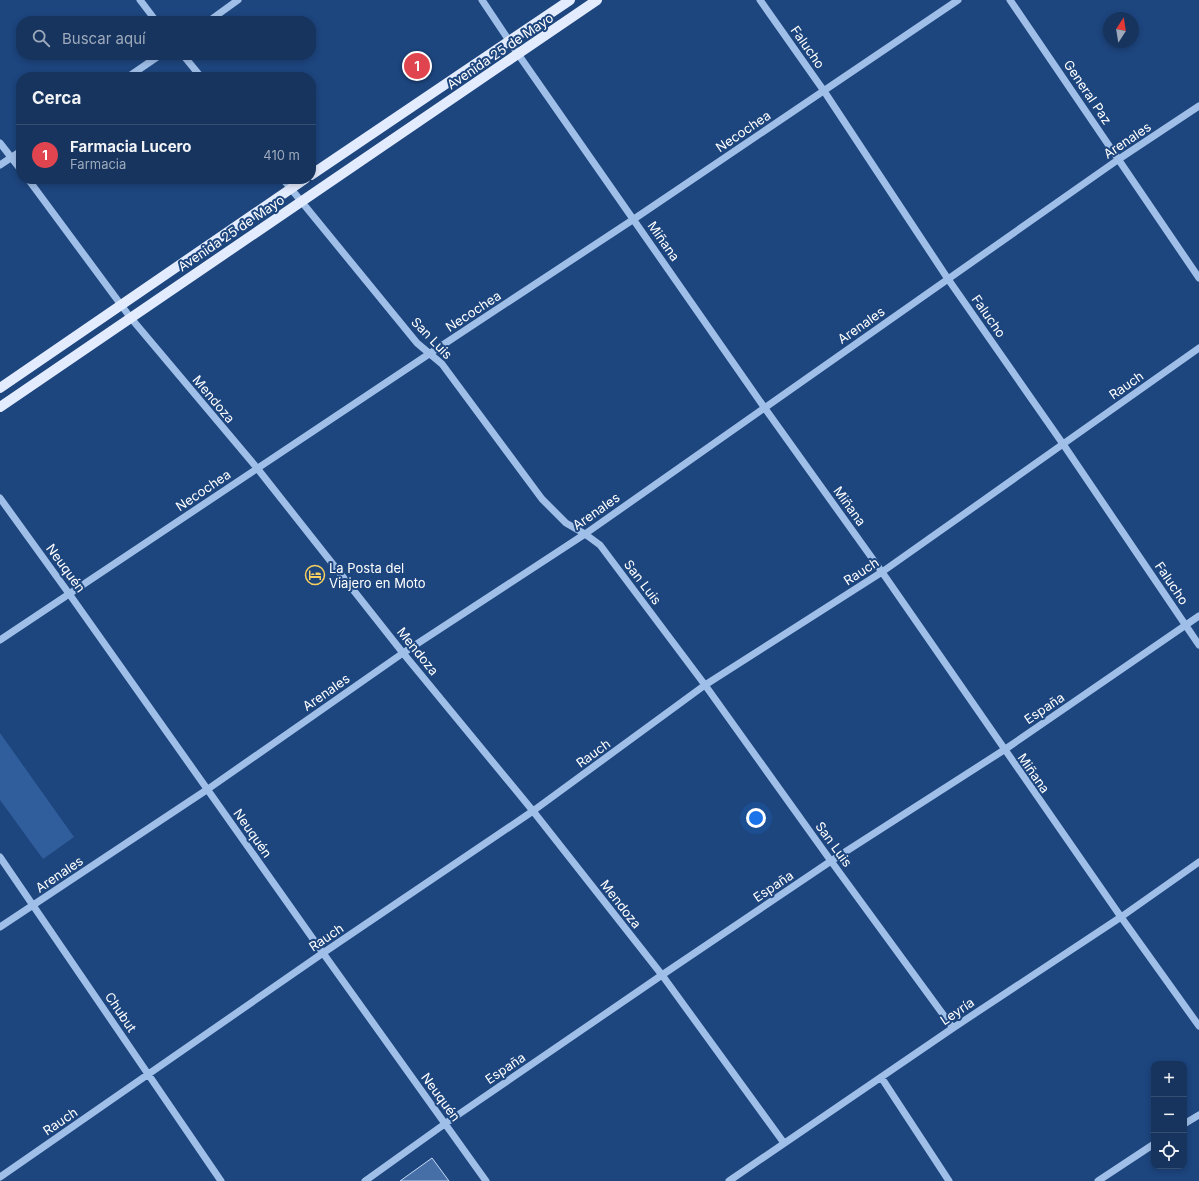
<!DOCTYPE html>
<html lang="es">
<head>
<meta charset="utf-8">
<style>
  body { margin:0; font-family:Inter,sans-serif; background:#1f3c64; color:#f1f3f6 }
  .controls { position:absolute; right:12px; bottom:12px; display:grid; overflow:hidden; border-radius:8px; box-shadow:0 2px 6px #0003 }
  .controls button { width:36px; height:36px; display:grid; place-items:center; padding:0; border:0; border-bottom:1px solid #354f73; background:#16345e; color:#f1f3f6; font:20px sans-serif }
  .compass { position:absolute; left:1103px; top:12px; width:36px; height:36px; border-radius:50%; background:#16345e; box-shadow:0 2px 6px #0003; rotate:12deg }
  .you { position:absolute; left:756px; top:818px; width:14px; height:14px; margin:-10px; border:3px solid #fff; border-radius:50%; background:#1a73e8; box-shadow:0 0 0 6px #1a73e833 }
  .badge { display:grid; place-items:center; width:26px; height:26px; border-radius:50%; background:#e69b98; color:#fff; font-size:13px; font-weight:700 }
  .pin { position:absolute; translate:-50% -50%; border:2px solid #fff; box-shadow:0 1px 4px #0006 }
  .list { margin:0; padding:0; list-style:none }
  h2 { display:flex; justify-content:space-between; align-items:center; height:52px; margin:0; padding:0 16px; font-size:17px }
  h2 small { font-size:13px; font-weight:400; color:#9eaabc }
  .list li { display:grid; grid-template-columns:26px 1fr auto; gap:12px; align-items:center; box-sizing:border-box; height:60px; padding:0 16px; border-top:1px solid #354f73 }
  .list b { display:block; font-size:15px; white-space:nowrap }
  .list p { margin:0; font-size:13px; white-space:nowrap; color:#9eaabc }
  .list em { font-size:13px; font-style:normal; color:#9eaabc }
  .icon { flex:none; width:22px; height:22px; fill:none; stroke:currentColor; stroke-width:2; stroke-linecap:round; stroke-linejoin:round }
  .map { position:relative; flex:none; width:1199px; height:1181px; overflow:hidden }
  .search { position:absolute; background:#16345e; box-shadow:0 2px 6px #0003; left:16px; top:16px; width:300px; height:44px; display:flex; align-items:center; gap:10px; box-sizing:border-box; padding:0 14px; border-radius:16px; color:#9eaabc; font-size:15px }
  .panel { position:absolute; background:#16345e; box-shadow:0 2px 6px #0003; left:16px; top:72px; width:300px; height:112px; border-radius:16px }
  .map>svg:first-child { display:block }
</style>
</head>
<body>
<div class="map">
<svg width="1199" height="1181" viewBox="0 0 1199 1181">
  <rect width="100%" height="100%" fill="#1d457e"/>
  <path fill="#305e9c" d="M0 733 74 837 43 859 0 800Z"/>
  <path fill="#466fa8" stroke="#c4d9f6" d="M432 1158 449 1181H400Z"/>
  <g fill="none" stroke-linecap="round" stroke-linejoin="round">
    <path stroke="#a0bfe8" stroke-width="7" d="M140 0 156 21
      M482 0 518 54 764 407 882 572 1121 917 1199 1026
      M760 0 824 91 948 279 1063 444 1199 645
      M1010 0 1199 278
      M209 21 238 0
      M183 55 201 77
      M128 77 160 55
      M0 143 21 170
      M0 165 21 151
      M28 179 130 317 257 468 403 653 533 811 662 975 784 1143
      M283 179 417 343 442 364 542 499 566 523 585 534 600 545 705 685 831 861 953 1028
      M0 498 70 595 323 953 486 1181
      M0 640 429 354 634 219 958 0
      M0 857 221 1181
      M0 927 208 789 403 653 585 534 1119 159 1199 106
      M881 1077 949 1181
      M1184 1124 1199 1115
      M0 1177 323 953 533 811 705 685 882 572 1199 348
      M365 1181 446 1123 662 975 831 861 1004 750 1199 616
      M729 1181 953 1028 1121 917 1199 862
      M1098 1181 1154 1144"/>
    <path stroke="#e3ecfe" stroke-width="10" d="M311 175 570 0
      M0 388 305 179
      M0 407 597 0"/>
  </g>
  <defs>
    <symbol id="hotel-ring" viewBox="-11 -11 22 22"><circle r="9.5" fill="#1d457e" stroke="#f7d05f" stroke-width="1.5"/><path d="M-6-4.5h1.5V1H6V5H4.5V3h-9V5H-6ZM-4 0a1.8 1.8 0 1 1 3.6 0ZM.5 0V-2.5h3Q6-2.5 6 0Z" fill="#f7d05f"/></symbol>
  </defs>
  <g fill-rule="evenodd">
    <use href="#hotel-ring" x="304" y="564" width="22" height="22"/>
  </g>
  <g text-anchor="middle" stroke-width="4" stroke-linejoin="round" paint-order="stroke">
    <g font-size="13" fill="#fff" stroke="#1d457e">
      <text transform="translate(808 47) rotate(55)" y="5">Falucho</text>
      <text transform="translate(500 51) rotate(-34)" y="5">Avenida 25 de Mayo</text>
      <text transform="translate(1088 92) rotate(56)" y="5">General Paz</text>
      <text transform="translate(743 131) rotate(-34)" y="5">Necochea</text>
      <text transform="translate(1127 140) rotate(-34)" y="5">Arenales</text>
      <text transform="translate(231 233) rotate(-34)" y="5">Avenida 25 de Mayo</text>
      <text transform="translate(664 241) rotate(55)" y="5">Miñana</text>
      <text transform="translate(473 311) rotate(-33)" y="5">Necochea</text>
      <text transform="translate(989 316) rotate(55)" y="5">Falucho</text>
      <text transform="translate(861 325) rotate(-35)" y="5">Arenales</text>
      <text transform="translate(432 338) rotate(46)" y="5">San Luis</text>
      <text transform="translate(1126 385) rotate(-35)" y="5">Rauch</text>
      <text transform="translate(214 399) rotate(50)" y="5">Mendoza</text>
      <text transform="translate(203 490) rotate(-34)" y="5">Necochea</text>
      <text transform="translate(850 506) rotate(54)" y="5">Miñana</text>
      <text transform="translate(596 511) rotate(-35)" y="5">Arenales</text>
      <text transform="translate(66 568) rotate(54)" y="5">Neuquén</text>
      <text transform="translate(861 571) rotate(-33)" y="5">Rauch</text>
      <text transform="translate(643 582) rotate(53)" y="5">San Luis</text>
      <text transform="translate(1172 583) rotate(56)" y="5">Falucho</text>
      <text transform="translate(418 651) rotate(51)" y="5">Mendoza</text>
      <text transform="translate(326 692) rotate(-35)" y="5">Arenales</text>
      <text transform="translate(1044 708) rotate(-34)" y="5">España</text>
      <text transform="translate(593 753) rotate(-36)" y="5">Rauch</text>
      <text transform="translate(1034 773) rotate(55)" y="5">Miñana</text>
      <text transform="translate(253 833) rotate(55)" y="5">Neuquén</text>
      <text transform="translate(834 844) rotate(54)" y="5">San Luis</text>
      <text transform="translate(59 874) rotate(-34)" y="5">Arenales</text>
      <text transform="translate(773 886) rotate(-34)" y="5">España</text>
      <text transform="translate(621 904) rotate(52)" y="5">Mendoza</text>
      <text transform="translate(326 937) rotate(-34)" y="5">Rauch</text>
      <text transform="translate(957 1011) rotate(-34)" y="5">Leyría</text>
      <text transform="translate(121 1012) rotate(56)" y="5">Chubut</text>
      <text transform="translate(505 1068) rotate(-34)" y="5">España</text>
      <text transform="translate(441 1097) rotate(54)" y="5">Neuquén</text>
      <text transform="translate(60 1121) rotate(-34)" y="5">Rauch</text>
    </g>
    <g font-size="13" fill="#fff" stroke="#1d457e" text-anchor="start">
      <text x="329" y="573">La Posta del<tspan x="329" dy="15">Viajero en Moto</tspan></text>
    </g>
  </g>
</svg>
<div class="controls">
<button>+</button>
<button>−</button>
<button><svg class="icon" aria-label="locate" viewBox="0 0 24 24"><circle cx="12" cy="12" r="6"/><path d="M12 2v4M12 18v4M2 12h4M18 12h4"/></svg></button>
</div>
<svg class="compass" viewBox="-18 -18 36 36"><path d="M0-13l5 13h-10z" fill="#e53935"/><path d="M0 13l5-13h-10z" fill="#9eaabc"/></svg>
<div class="you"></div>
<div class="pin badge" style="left:417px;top:66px;background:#e0444e">1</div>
<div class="search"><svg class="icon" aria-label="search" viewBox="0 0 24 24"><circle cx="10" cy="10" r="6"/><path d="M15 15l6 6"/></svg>Buscar aquí</div>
<section class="panel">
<h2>Cerca<small></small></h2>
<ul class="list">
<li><span class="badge" style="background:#e0444e">1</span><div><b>Farmacia Lucero</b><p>Farmacia</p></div><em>410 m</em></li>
</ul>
</section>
</div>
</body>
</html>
